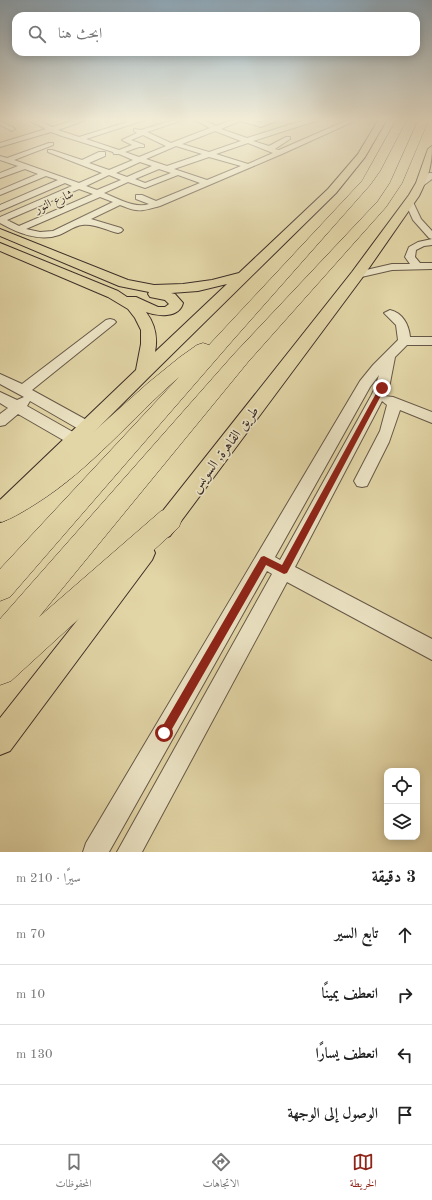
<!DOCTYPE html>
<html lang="ar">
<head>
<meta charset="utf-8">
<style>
  body { margin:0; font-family:"Old Standard TT",Amiri,serif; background:#f6f6f6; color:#222; direction:rtl }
  .controls { position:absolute; right:12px; bottom:12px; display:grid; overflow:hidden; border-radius:8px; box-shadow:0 2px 10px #0003 }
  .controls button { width:36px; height:36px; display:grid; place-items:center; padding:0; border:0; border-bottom:1px solid #e0e0e0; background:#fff; color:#222; font:20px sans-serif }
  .stop { position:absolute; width:12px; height:12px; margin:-9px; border:3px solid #8f2418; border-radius:50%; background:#fff }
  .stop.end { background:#8f2418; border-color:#fff; box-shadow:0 1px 4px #0008 }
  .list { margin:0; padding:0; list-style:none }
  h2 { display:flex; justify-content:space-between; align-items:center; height:52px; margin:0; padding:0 16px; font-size:17px }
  h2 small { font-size:13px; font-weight:400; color:#767676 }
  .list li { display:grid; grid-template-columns:26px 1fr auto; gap:12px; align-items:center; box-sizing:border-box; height:60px; padding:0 16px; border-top:1px solid #e0e0e0 }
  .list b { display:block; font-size:15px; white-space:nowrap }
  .list em { font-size:13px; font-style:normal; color:#767676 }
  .icon { flex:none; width:22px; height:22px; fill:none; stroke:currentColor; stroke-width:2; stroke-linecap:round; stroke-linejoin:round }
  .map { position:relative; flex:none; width:432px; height:852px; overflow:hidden; direction:ltr }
  .search { position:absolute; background:#fff; box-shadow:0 2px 10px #0003; left:12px; right:12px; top:12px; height:44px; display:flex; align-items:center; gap:10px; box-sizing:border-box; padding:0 14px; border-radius:12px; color:#767676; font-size:15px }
  .sheet { height:292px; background:#fff }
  nav { display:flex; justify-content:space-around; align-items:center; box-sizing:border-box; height:56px; border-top:1px solid #e0e0e0; background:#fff; font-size:11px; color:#767676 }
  nav a { display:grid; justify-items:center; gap:2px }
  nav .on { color:#8f2418 }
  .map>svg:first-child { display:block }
</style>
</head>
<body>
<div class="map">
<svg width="432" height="852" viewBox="0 0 432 852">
  <rect width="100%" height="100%" fill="#e2d5a6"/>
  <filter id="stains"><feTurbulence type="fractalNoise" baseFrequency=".005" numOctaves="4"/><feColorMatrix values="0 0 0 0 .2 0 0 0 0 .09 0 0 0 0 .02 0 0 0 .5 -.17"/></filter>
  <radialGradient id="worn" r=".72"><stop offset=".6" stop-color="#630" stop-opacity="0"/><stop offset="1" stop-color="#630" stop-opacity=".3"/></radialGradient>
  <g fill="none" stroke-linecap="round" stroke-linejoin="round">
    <defs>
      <path id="minor" d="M26 119H35L52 127 78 119H89L58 130 79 137 137 119H148L86 139 119 150 132 145 122 140 137 133 134 131V129L141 130 176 119H186L147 132 171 143 210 128 193 119H202L216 126 234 119H248L261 123 272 119 279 120 261 127 240 121 221 129 247 138 298 122 310 119H322L253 141 269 146 286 137H290V139L275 149 279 150 350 119H359L282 154 160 206C141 211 140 213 120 205L91 219 121 228 123 230 121 232 118 233C106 230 94 223 82 225 74 226 67 232 59 235 39 242 18 233 0 223V217L72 186 65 183 0 211V205L58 180 46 176 0 195V190L38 174 25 169 0 178V173L18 166 0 160V156L7 158 49 143H53V145L14 160 79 183 102 173 48 152V150H52L82 160 99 152H105V156L89 163 109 170 133 160 119 154H114L113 152 62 136 51 132 0 147V143L46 129ZM215 131 241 141 209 152 182 144ZM143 135 166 146 139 157 125 152 139 147H144V145L131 140ZM248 143 273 153 248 164 216 154ZM176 146 202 154 167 166 146 159ZM209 157 241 166 207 180 174 169ZM140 162 152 166 127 177 116 173ZM159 169 171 173 145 183 135 179ZM109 175 121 180 97 190 86 186ZM178 175 200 183 156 201 142 195H136V199L149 204C135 209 117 198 104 193L128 182 145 188ZM79 189 93 194 19 226 7 220ZM100 197 113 202 53 231 40 232 26 229Z
        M0 121 14 128 15 129 12 131 0 125Z
        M429 173H432V179L424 185H418V181Z
        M406 200H412L413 202 421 219 432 231V239L429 238 413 220 405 202Z
        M432 239V245L424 246 416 250 415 257 420 263H432V269L392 270 357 278 352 275 353 273 392 264H410L405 257 409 247 418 242Z
        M390 310C403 313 409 325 410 337H432V345H407L395 357 389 388 384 396 393 397 432 412V423L400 410 389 442 367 486 362 487 357 486 354 481 380 431 387 405 382 401 295 567 432 639V660L287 582 142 852H117L272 574 267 571 109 852H83L86 843 360 381 373 365 398 340 396 325 384 313ZM379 375 375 388 371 396 280 560 275 557 370 387Z
        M110 319 114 320 116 322 114 324 32 390 92 423 94 427 92 431 87 432 82 431 30 401 27 406 80 436 82 440 80 444 75 446 70 444 18 414 5 425 0 426V414L8 408 0 403V392L17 400 24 397 0 384V374L22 384 106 320Z"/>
      <path id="major" d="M379 119H387L365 157 336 193 150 376 7 519 0 522V500L136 370 141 344V330L135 318 128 309 108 297 0 251V243L118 291 127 297H136L158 307H165L169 304 165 300 150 297 148 294 149 292 119 286 0 236V229L128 280 154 285 183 284 212 280 239 273 328 189 358 154ZM227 284 155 352C158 337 155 324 146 312 157 316 179 319 183 303L175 294 171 293 198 291Z
        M432 146C432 166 428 178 419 196L362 278 170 536 162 539 154 536 151 529 154 522 352 272 409 195 416 183 428 149Z
        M144 543 152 546 155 553 152 560 10 751 0 755V718L136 546Z"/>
      <path id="highway" d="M397 119H407L380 171 370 185 233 340 10 597 0 601V569L179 377C131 419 91 469 37 503 26 510 15 517 2 522L0 521V500L35 480 63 459 148 383 180 357 197 345 203 343 209 345 362 181Z
        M419 119H429L402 183 386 207 248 362 39 617 161 511 170 508 179 511 182 519 179 527 11 681 0 685V619L234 354 378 201 390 183Z"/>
    </defs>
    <use href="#minor" stroke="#665848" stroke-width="2"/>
    <use href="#major" stroke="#3c2e28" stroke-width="2"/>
    <use href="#highway" stroke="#3c2e28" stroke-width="1"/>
    <use href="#minor" fill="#ece4c5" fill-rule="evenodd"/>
    <use href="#major" fill="#e2d5a6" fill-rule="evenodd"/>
    <use href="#highway" fill="#e2d5a6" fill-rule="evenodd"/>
  </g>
  <linearGradient id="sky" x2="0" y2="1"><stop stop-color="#8faabc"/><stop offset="0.5" stop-color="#f2ecd7"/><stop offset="1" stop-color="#f2ecd7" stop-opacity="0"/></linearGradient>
  <rect width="432" height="239" fill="url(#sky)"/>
  <path fill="#8f2418" d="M382 386 385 388 287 573 284 574 266 565 168 736 164 738 161 736 159 733 161 729 261 557 264 556 282 565 379 388Z"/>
  <g text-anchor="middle" stroke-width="3.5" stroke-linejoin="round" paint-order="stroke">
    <g font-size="12" fill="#3c2e28" stroke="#ece4c5">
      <text transform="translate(54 201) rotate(-24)" y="4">شارع النور</text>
    </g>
    <g font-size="14" fill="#3c2e28" stroke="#ece4c5">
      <text transform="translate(224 449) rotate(-53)" y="5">طريق القاهرة, السويس</text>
    </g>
  </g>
  <rect width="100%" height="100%" filter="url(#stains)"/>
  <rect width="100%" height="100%" fill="url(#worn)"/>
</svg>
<div class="controls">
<button><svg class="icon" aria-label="locate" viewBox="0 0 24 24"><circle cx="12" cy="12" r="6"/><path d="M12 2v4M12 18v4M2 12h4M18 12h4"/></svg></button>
<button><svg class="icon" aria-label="layers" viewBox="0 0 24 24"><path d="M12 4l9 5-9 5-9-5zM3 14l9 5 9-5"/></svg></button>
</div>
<div class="stop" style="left:164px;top:733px"></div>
<div class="stop end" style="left:382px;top:388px"></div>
<div class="search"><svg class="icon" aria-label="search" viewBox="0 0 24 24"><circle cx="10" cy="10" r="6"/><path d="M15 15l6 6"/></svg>ابحث هنا</div>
</div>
<section class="sheet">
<h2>3 دقيقة<small>سيرًا · 210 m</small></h2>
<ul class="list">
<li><svg class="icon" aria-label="ahead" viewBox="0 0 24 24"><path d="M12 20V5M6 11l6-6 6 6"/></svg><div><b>تابع السير</b></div><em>70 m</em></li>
<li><svg class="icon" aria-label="right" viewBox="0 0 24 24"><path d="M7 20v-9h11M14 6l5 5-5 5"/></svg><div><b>انعطف يمينًا</b></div><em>10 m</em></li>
<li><svg class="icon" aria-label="left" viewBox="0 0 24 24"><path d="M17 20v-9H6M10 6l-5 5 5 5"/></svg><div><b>انعطف يسارًا</b></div><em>130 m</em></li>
<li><svg class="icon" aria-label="arrive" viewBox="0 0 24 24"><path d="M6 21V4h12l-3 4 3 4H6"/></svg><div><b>الوصول إلى الوجهة</b></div></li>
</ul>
</section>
<nav>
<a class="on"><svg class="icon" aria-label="map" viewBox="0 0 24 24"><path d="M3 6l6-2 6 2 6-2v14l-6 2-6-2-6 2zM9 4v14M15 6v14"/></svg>الخريطة</a>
<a><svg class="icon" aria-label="directions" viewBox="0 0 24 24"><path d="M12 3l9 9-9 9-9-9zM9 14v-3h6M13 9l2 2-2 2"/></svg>الاتجاهات</a>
<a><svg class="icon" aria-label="saved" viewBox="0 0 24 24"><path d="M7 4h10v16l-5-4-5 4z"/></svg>المحفوظات</a>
</nav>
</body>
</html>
